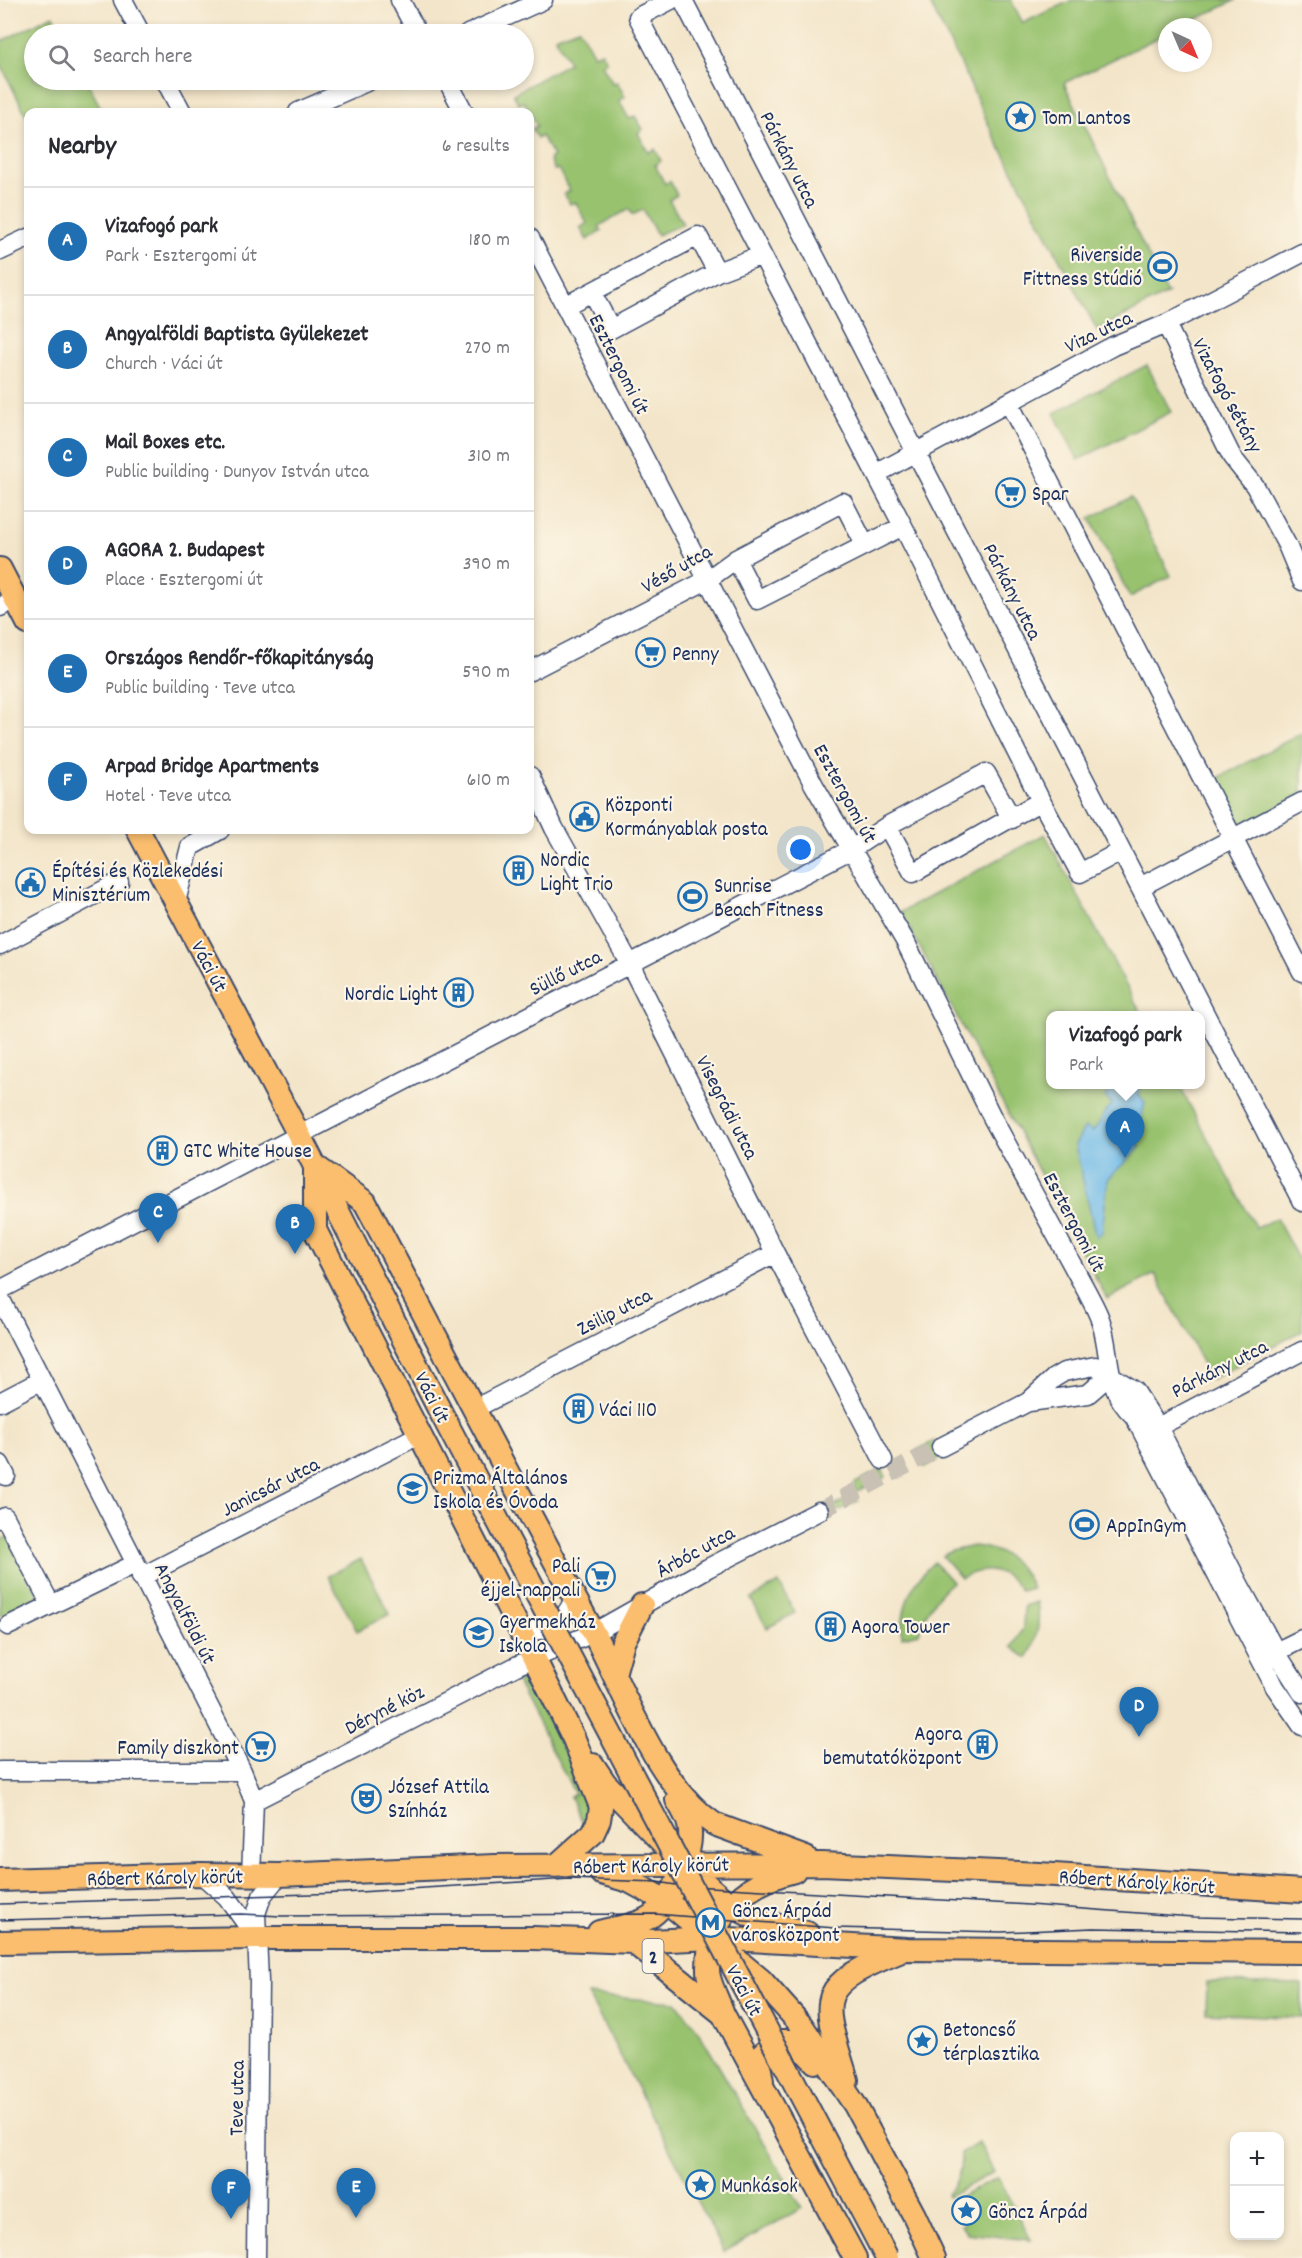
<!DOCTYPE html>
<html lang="en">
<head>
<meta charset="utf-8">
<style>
  body { margin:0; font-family:Dekko,sans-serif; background:#f7f7f7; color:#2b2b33 }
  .controls { position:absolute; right:18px; bottom:18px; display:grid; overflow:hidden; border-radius:12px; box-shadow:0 3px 9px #0003 }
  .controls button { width:54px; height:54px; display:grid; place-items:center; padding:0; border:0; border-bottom:2px solid #e1e1e2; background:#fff; color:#2b2b33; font:30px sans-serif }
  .compass { position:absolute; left:1158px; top:18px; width:54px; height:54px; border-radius:50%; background:#fff; box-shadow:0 3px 9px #0003; rotate:136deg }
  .you { position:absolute; left:801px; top:850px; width:21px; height:21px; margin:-15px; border:4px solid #fff; border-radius:50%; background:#1a73e8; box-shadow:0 0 0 9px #1a73e833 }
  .badge { display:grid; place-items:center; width:39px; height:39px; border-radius:50%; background:#1f6fb2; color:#fff; font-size:20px; font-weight:700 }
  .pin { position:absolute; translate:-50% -50px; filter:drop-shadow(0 2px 3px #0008) }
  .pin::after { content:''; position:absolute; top:32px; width:21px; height:18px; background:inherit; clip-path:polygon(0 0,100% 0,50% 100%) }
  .popup { position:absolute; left:1046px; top:1011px; width:159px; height:78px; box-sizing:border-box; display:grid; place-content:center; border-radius:12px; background:#fff; filter:drop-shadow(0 2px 4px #0005); font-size:20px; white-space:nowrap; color:#7c7c81 }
  .popup b { font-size:22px; color:#2b2b33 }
  .popup::after { content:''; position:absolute; left:50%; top:100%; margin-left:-12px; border:12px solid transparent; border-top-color:#fff }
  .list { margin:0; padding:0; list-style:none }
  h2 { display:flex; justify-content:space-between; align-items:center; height:78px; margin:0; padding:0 24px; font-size:26px }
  h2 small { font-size:20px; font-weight:400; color:#7c7c81 }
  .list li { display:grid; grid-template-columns:39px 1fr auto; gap:18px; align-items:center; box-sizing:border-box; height:108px; padding:0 24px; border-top:2px solid #e1e1e2 }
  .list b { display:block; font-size:22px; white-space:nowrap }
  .list p { margin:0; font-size:20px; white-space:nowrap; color:#7c7c81 }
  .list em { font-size:20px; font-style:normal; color:#7c7c81 }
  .icon { flex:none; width:33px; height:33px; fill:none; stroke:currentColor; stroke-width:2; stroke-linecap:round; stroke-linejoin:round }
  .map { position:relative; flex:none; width:1302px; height:2258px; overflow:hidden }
  .search { position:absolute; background:#fff; box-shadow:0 3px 9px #0003; left:24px; top:24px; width:510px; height:66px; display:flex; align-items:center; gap:15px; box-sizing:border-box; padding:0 21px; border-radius:33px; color:#7c7c81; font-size:22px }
  .panel { position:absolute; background:#fff; box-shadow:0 3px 9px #0003; left:24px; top:108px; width:510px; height:726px; border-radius:12px }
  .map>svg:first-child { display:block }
</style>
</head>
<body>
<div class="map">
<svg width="1302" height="2258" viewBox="0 0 1302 2258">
  <rect width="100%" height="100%" fill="#fcf5e5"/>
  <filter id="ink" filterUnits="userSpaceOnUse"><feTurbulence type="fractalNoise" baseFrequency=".0167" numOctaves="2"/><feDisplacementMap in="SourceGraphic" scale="12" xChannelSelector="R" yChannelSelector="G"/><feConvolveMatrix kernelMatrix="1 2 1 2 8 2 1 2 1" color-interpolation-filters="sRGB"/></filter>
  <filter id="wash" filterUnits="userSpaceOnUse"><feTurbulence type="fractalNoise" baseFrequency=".008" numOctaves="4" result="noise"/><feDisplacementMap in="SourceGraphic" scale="24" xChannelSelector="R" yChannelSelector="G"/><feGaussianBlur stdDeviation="1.35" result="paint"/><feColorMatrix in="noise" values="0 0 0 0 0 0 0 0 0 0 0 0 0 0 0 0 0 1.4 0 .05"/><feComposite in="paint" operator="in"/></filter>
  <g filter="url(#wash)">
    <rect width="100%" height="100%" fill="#f3e5c9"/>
    <path fill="#98c26e" stroke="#5a7866" stroke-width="1.5" d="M928 0H1011L1023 23 1072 0H1236L1180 27H1167V33L1064 83 1167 294 1169 293 1097 330 990 128 964 71Z
      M53 15 63 34H34V80H86L103 112H28V119L0 63V42Z
      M579 28 594 55 602 52 607 62 602 65 613 84 617 82 625 97 619 100 629 119 635 116 643 129 638 133 648 152 655 149 661 161 655 165 665 184 670 181 677 195 669 200 683 224 657 235 643 210 632 215 629 209 599 226 602 231 587 240 580 228 587 223 575 202 570 204 564 194 570 191 558 169 554 170 549 159 553 156 541 136 537 138 532 129 537 126 524 102 519 104 513 94 569 63 555 37Z
      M1147 365 1171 412 1078 460 1054 413Z
      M1131 497 1171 576 1130 597 1090 518Z
      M1302 733V795L1242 827 1216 779Z
      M1045 834 1142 1015 1050 1016V1084L1179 1085 1256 1228 1276 1218 1302 1266V1331L1211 1379 1155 1274 1107 1299 901 912Z
      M934 1441 942 1457 924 1467 916 1451Z
      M882 1469 886 1477 854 1493 858 1501 823 1519 820 1513 850 1498 855 1483Z
      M8 1536 39 1596 2 1616 0 1615V1541Z
      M973 1546C1002 1548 1021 1562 1032 1588L1021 1591C1006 1568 985 1566 961 1578L942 1556 951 1551Z
      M361 1559 390 1614 357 1631 328 1576Z
      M934 1562 952 1582C935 1596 925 1612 919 1633L902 1637C901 1606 911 1582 934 1562Z
      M779 1583 795 1613 767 1628 751 1599Z
      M1037 1602C1041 1623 1038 1640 1027 1658L1012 1647 1023 1628 1024 1606Z
      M526 1676 597 1814 582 1821 570 1797 575 1794 517 1682Z
      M1207 1982 1302 1984V2018L1206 2013Z
      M588 1995 676 2002 697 2029 802 2208 724 2252Z
      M979 2143 994 2172 948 2197 947 2194C959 2182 961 2169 961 2153Z
      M998 2177 1031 2240 966 2233 961 2225 972 2214 966 2203 952 2207 950 2202Z"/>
    <path fill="#70bbe9" stroke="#4675a4" stroke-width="1.5" d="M1115 1085H1140L1139 1095 1145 1102 1137 1138 1140 1147 1108 1179 1102 1232 1096 1237 1075 1145 1085 1127 1093 1132 1112 1103 1105 1097Z"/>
  </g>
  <g filter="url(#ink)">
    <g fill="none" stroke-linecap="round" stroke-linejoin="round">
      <path stroke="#c8c1b4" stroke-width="18" stroke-dasharray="18 9" stroke-linecap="butt" d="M819 1511 941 1447"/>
      <defs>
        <path id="minor" d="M123 0 141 34
          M400 0 418 34
          M671 0 638 17 903 526 1041 801 1080 873 1121 851
          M683 0 1302 1202
          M468 34 543 0
          M165 80 182 112
          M447 80 464 112
          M298 112 371 80
          M530 238 814 785 905 941 993 1119 1087 1292C1092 1302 1098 1312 1101 1322 1112 1357 1104 1389 1134 1416L1275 1687 1302 1726
          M0 251 28 238
          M592 293 611 329 717 272 762 255
          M565 306 698 236 717 272
          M1166 324 1232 457 1255 486 1287 545 1302 581
          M1009 403 1302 972
          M876 474 1113 346 1166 324 1302 253
          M736 559 757 600 903 526
          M0 607 16 599
          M530 671 707 580 736 559 843 502 865 545
          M530 776 554 828 630 964 775 1253 883 1460
          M887 826 913 873 1041 801
          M1140 887 1302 802
          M176 902 190 847 220 830
          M0 945 119 882
          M0 1290 852 849 887 826 986 773 1012 819
          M0 1298 242 1771 254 1801 251 1876
          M0 1402 42 1380
          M1029 1402 1088 1394 1110 1375
          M474 1409 775 1253
          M1158 1427 1302 1351
          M941 1447 1028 1402 1054 1378 1064 1372 1095 1366 1135 1391 1158 1427 1239 1584 1276 1652 1302 1693
          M0 1464 6 1476
          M0 1519 5 1517 51 1605
          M141 1577 419 1435
          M8 1626 135 1564
          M520 1629C549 1634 562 1626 574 1599
          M1276 1652 1302 1639
          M0 1771H242
          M254 1801 518 1665 593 1633 708 1568 819 1511
          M201 1874 227 1897 256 1937
          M256 2258 259 1981 256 1914 262 1896 279 1875"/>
        <path id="major" d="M0 569 28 623
          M138 830 299 1135 439 1409
          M315 1166 365 1202C440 1345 515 1488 592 1630 624 1690 657 1786 714 1824L806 1858
          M315 1166V1230L534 1658 574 1739 601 1807 599 1820 593 1833 556 1866
          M614 1674 623 1642 642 1605
          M593 1765 605 1783 684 1865 731 1906 764 1922 807 1933
          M794 1871C745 1883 707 1916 708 1970 708 1983 719 2001 723 2014L855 2258
          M601 1873 629 1881 666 1901 761 1980 802 2026 855 2105 914 2215 934 2258
          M0 1880 201 1874 279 1875 495 1866 822 1864 1039 1874 1302 1891
          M599 1932C617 1927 641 1926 655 1913 674 1897 695 1849 689 1825 687 1816 681 1807 677 1800
          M0 1942 257 1938H534L633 1942 723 2014
          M629 1942 712 1938 907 1949 1302 1952
          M847 2080C822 1998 812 1987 899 1952
          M762 2081 758 2059 776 2041H795L815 2062"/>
      </defs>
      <use href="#minor" stroke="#3b4a6e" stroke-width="21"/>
      <use href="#major" stroke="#3b4a6e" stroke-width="26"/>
      <use href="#minor" stroke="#fff" stroke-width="18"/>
      <use href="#major" stroke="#fabe6e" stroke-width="22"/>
      <path stroke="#1b2f5e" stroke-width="1.5" d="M0 1904 343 1893 570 1879 657 1882 676 1885 1029 1905 1193 1917 1302 1919
        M0 1920 241 1914 281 1916 655 1914 835 1928 1001 1932 1093 1928 1302 1932"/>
      <defs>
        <path id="major-bridge" d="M439 1409 887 2258"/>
      </defs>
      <use href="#major-bridge" stroke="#3b4a6e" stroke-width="26" stroke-linecap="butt"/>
      <use href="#major-bridge" stroke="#fabe6e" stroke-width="22"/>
    </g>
  </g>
  <defs>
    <symbol id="sight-ring" viewBox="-11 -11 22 22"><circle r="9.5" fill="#fcf5e5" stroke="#1f6fb2" stroke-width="1.5"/><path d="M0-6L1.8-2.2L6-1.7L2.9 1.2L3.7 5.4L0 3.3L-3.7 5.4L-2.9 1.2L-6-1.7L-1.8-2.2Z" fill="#1f6fb2"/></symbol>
    <symbol id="stadium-ring" viewBox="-11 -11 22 22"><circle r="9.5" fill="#fcf5e5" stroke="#1f6fb2" stroke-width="1.5"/><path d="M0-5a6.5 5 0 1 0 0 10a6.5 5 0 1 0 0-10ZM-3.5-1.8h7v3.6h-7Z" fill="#1f6fb2"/></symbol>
    <symbol id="supermarket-ring" viewBox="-11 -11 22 22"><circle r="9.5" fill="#fcf5e5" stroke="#1f6fb2" stroke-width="1.5"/><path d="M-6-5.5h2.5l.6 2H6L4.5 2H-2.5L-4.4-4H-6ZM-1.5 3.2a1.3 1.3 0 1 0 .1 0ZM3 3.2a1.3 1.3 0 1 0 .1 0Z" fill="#1f6fb2"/></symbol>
    <symbol id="civic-ring" viewBox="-11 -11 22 22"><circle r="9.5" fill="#fcf5e5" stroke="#1f6fb2" stroke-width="1.5"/><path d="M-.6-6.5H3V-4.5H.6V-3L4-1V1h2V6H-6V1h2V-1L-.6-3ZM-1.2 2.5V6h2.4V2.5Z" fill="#1f6fb2"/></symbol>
    <symbol id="building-ring" viewBox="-11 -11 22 22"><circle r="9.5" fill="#fcf5e5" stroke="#1f6fb2" stroke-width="1.5"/><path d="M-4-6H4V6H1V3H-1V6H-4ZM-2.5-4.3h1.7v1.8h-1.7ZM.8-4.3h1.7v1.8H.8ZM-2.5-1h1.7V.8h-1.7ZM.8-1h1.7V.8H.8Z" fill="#1f6fb2"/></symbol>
    <symbol id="school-ring" viewBox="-11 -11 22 22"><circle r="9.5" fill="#fcf5e5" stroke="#1f6fb2" stroke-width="1.5"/><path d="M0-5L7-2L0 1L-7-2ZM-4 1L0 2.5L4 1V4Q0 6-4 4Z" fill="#1f6fb2"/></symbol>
    <symbol id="theatre-ring" viewBox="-11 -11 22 22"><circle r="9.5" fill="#fcf5e5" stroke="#1f6fb2" stroke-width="1.5"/><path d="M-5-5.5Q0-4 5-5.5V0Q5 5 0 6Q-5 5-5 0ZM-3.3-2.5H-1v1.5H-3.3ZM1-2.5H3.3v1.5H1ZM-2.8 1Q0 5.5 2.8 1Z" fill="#1f6fb2"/></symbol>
    <symbol id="metro-ring" viewBox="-11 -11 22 22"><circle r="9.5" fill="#fcf5e5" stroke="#1f6fb2" stroke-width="1.5"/><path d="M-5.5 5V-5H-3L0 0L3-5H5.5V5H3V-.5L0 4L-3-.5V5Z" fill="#1f6fb2"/></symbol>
  </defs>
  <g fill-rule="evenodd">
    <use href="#sight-ring" x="1004" y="100" width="33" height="33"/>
    <use href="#stadium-ring" x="1146" y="250" width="33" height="33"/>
    <use href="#supermarket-ring" x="994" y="476" width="33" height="33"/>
    <use href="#supermarket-ring" x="634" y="636" width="33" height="33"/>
    <use href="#civic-ring" x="568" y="800" width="33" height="33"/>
    <use href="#building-ring" x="502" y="854" width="33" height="33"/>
    <use href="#civic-ring" x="14" y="866" width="33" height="33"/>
    <use href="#stadium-ring" x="676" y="880" width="33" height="33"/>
    <use href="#building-ring" x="442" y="976" width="33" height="33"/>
    <use href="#building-ring" x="146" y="1134" width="33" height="33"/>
    <use href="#building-ring" x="562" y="1392" width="33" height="33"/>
    <use href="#school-ring" x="396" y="1472" width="33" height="33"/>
    <use href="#stadium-ring" x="1068" y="1508" width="33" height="33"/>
    <use href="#supermarket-ring" x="584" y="1560" width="33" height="33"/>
    <use href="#building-ring" x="814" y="1610" width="33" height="33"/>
    <use href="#school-ring" x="462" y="1616" width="33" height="33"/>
    <use href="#building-ring" x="966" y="1728" width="33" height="33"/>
    <use href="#supermarket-ring" x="244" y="1730" width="33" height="33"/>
    <use href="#theatre-ring" x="350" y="1782" width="33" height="33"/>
    <use href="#metro-ring" x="694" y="1906" width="33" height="33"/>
    <use href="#sight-ring" x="906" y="2024" width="33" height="33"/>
    <use href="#sight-ring" x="684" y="2168" width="33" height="33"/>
    <use href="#sight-ring" x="950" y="2194" width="33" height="33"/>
  </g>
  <g text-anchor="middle" stroke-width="4.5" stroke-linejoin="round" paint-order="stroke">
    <rect fill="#fcf5e5" stroke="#5e6a86" stroke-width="1.5" x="642.5" y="1939" width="21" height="34" rx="4.5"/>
    <g font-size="20" font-weight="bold" fill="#1b2f5e">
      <text x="653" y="1963">2</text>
    </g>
    <g font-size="21" fill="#1b2f5e" stroke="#fcf5e5" text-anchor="start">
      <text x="1042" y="124">Tom Lantos</text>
      <text x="1142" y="261" text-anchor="end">Riverside<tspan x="1142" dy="24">Fittness Stúdió</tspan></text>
      <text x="1032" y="500">Spar</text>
      <text x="672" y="660">Penny</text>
      <text x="605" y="811">Központi<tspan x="605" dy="24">Kormányablak posta</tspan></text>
      <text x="540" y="866">Nordic<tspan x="540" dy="24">Light Trio</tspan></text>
      <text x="52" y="877">Építési és Közlekedési<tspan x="52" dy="24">Minisztérium</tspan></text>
      <text x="714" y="892">Sunrise<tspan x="714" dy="24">Beach Fitness</tspan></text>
      <text x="438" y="1000" text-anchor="end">Nordic Light</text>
      <text x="183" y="1157">GTC White House</text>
      <text x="599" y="1416">Váci 110</text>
      <text x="433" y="1484">Prizma Általános<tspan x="433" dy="24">Iskola és Óvoda</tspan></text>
      <text x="1106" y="1532">AppInGym</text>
      <text x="580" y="1572" text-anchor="end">Pali<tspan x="580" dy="24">éjjel-nappali</tspan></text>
      <text x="499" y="1628">Gyermekház<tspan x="499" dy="24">Iskola</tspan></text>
      <text x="851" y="1633">Agora Tower</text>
      <text x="962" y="1740" text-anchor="end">Agora<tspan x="962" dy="24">bemutatóközpont</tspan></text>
      <text x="239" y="1754" text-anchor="end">Family diszkont</text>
      <text x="388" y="1793">József Attila<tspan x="388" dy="24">Színház</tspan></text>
      <text x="732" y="1917">Göncz Árpád<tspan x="732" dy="24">városközpont</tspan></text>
      <text x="943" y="2036">Betoncső<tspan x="943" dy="24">térplasztika</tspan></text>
      <text x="721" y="2192">Munkások</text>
      <text x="988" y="2218">Göncz Árpád</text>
    </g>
    <g font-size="21" fill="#1b2f5e" stroke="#fcf5e5">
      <text transform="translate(790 159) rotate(63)" y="7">Párkány utca</text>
      <text transform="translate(1098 331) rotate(-26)" y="7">Viza utca</text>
      <text transform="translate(620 364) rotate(63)" y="7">Esztergomi út</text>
      <text transform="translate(1228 395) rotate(62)" y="7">Vizafogó sétány</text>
      <text transform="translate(676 568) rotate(-30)" y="7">Véső utca</text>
      <text transform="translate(1013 591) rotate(63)" y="7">Párkány utca</text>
      <text transform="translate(846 793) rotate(61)" y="7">Esztergomi út</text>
      <text transform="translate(210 966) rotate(62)" y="7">Váci út</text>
      <text transform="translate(565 972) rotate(-27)" y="7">Süllő utca</text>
      <text transform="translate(728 1107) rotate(63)" y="7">Visegrádi utca</text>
      <text transform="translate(1075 1222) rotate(62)" y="7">Esztergomi út</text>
      <text transform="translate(614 1311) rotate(-27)" y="7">Zsilip utca</text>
      <text transform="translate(1219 1368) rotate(-27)" y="7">Párkány utca</text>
      <text transform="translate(433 1397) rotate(63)" y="7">Váci út</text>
      <text transform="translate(270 1486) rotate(-27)" y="7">Janicsár utca</text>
      <text transform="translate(695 1551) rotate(-29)" y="7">Árbóc utca</text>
      <text transform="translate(186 1613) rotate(63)" y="7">Angyalföldi út</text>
      <text transform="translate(384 1709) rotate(-27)" y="7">Déryné köz</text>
      <text transform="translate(651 1865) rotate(-1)" y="7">Róbert Károly körút</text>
      <text transform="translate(165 1877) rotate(-1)" y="7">Róbert Károly körút</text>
      <text transform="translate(1137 1881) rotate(4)" y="7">Róbert Károly körút</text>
      <text transform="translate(745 1990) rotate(62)" y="7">Váci út</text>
      <text transform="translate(236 2098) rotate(-89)" y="7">Teve utca</text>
    </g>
  </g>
</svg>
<div class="controls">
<button>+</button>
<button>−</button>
</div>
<svg class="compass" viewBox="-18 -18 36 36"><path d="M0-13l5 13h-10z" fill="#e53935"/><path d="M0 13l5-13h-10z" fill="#7c7c81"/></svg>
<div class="you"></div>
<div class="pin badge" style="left:1125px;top:1158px">A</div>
<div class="popup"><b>Vizafogó park</b>Park</div>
<div class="pin badge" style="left:295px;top:1254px">B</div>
<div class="pin badge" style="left:158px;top:1243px">C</div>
<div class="pin badge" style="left:1139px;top:1737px">D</div>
<div class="pin badge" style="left:356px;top:2218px">E</div>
<div class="pin badge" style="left:231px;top:2219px">F</div>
<div class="search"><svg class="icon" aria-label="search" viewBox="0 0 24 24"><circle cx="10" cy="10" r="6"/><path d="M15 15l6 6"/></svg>Search here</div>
<section class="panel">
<h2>Nearby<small>6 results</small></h2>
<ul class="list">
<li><span class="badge">A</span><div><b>Vizafogó park</b><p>Park · Esztergomi út</p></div><em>180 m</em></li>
<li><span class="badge">B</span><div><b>Angyalföldi Baptista Gyülekezet</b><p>Church · Váci út</p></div><em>270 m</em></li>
<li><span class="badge">C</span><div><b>Mail Boxes etc.</b><p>Public building · Dunyov István utca</p></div><em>310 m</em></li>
<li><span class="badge">D</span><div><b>AGORA 2. Budapest</b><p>Place · Esztergomi út</p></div><em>390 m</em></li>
<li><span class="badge">E</span><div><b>Országos Rendőr-főkapitányság</b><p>Public building · Teve utca</p></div><em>590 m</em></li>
<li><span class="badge">F</span><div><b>Arpad Bridge Apartments</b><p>Hotel · Teve utca</p></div><em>610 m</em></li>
</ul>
</section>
</div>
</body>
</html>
